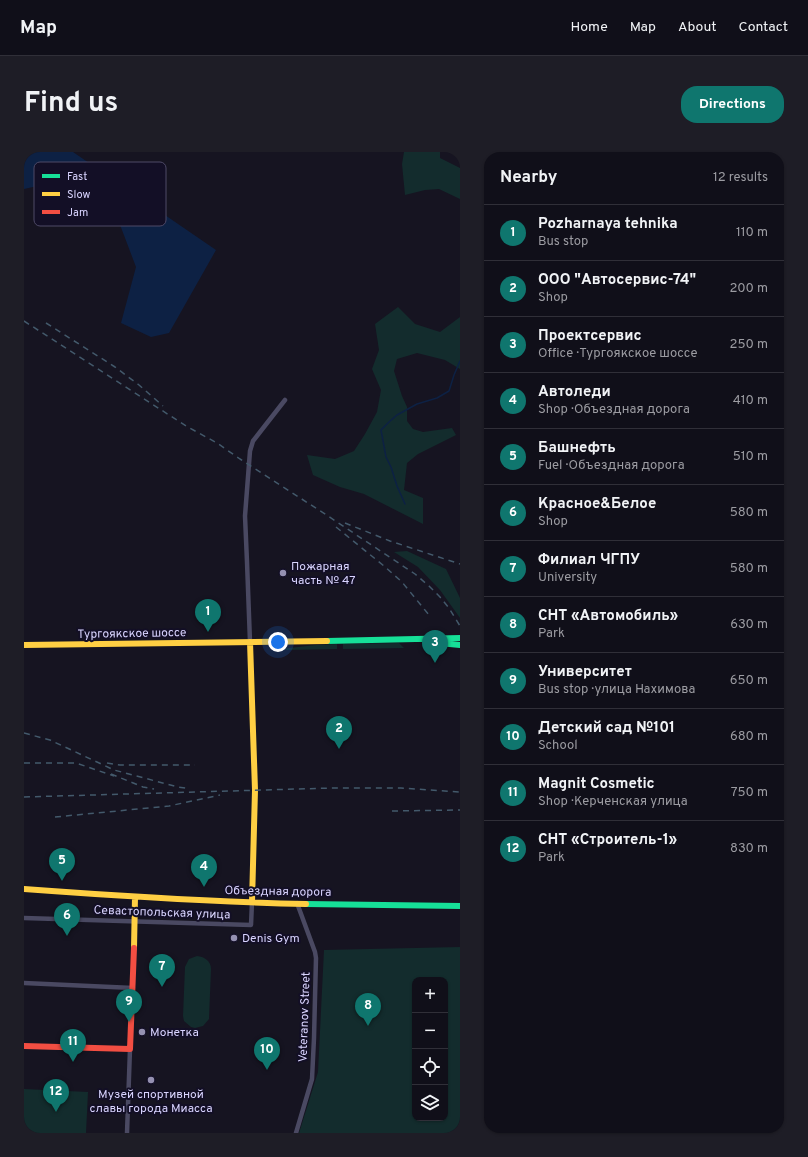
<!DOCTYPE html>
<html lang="en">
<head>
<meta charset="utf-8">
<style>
  body { margin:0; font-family:Overpass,sans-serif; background:#1e1d26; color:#f1f3f6 }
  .controls { position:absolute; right:12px; bottom:12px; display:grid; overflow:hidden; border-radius:8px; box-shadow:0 1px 3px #0004 }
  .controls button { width:36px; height:36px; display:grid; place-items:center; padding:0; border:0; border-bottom:1px solid #302f38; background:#100f19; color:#f1f3f6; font:20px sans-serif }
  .you { position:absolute; left:254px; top:490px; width:14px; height:14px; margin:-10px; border:3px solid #fff; border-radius:50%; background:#1a73e8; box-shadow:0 0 0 6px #1a73e833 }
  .badge { display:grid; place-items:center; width:26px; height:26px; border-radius:50%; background:#0f766e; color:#fff; font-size:13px; font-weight:700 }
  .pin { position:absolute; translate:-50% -33px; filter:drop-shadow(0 1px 2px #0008) }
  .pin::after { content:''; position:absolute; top:21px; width:14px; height:12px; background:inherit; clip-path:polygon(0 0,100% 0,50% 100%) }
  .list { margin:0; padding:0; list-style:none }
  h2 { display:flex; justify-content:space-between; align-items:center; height:52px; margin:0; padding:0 16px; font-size:17px }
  h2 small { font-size:13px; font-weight:400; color:#9c9ca2 }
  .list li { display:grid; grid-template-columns:26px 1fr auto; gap:12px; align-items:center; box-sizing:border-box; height:56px; padding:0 16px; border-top:1px solid #302f38 }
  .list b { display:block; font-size:15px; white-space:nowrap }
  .list p { margin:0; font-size:13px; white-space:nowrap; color:#9c9ca2 }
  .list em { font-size:13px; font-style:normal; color:#9c9ca2 }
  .icon { flex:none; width:22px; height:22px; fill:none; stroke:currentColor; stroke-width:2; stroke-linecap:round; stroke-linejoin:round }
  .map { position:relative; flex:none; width:436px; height:981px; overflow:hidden; border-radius:16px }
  header { display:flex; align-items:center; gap:24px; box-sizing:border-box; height:56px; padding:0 20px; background:#100f19; border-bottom:1px solid #302f38 }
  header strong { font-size:19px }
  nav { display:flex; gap:22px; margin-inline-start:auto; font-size:14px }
  .intro { display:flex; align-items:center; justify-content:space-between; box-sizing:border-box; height:96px; padding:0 24px }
  h1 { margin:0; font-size:28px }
  .button { padding:10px 18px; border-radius:16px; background:#0f766e; color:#fff; font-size:14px; font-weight:700 }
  main { display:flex; gap:24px; padding:0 24px }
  aside { flex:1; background:#100f19; border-radius:16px; box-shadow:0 1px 3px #0004 }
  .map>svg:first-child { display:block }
</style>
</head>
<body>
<header>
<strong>Map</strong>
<nav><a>Home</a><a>Map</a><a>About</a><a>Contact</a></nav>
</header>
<div class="intro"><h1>Find us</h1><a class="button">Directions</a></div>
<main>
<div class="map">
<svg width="436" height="981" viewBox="0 0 436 981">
  <rect width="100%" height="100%" fill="#161421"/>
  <path fill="#132c2d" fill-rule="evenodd" d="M380 0H416V6L436 16V47L415 37 401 38 381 43 378 12Z
    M374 155 391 172 416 180 436 165V217L421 208 393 201 373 207 370 219 378 244 383 255V269L389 277 399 280 428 276 432 283 394 302 383 311 380 338 399 346V372L340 342 316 335 289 323 283 303 311 307 330 299 341 282 353 260 357 238 348 217 355 198 351 172Z
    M383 399 422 417 436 446V466L416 438 394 415 370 400Z
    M375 491 380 496 319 497V492Z
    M313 492V497L263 498 256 497 292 493Z
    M436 795V981H275L294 920 300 798ZM391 828H421V966H391Z
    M173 804C181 805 187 809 187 817L185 867 179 874 171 876 167 875 160 869 159 864 161 815 165 807Z
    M0 937 64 940 62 981H0Z"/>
  <path fill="#0d2144" d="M0 0H49L192 98 145 181 127 185 97 171 112 115 87 49 36 29 0 37Z"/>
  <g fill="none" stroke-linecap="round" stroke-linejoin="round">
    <path stroke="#0d2144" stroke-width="1.5" d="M381 352 373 334 367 315 362 305 357 278 365 270 373 263 393 252 413 246 425 239 430 223 436 209"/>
    <path stroke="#4a4962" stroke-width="4.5" d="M226 490 223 410 221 364 226 299 229 289 261 248
      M0 766 227 773 228 750
      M0 831 109 836
      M103 981 106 897
      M272 981 288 927 290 886 292 806 291 800 273 751"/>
    <path stroke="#16e098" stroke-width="6" d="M303 489 436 486
      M405 490 436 493
      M282 752 436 754"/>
    <path stroke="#ffcf43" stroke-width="6" d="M226 490 231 638 228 750
      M0 493 303 489
      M0 737C94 744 188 750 282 752
      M110 796 111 745"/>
    <path stroke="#f24e42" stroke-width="6" d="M0 894 106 897 110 796"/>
    <path stroke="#43596b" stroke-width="1.5" stroke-dasharray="6 5" stroke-linecap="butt" d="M0 169 162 274 193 291 216 307 304 364 391 422 405 434 416 445 425 456 436 474
      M22 171 91 215 115 233 139 254
      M321 371 366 389 436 412
      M312 375 360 414 378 430 405 463
      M0 581 26 588 90 618 154 635 162 636
      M0 611H52L90 624
      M83 611 96 613H171
      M87 622 119 635 130 637
      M0 645 308 636H377L436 640
      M368 659 436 658
      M31 665 145 654 196 643"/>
  </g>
  <g fill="#9591b1" stroke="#130f26" stroke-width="1.5">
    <circle cx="259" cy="421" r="4"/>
    <circle cx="210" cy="786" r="4"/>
    <circle cx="118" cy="880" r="4"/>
    <circle cx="127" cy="928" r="4"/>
  </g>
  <g text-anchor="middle" stroke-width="4" stroke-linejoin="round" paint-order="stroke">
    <g font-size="12" fill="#d9d4ff" stroke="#130f26" text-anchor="start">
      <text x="267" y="418">Пожарная<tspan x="267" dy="14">часть № 47</tspan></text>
      <text x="218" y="790">Denis Gym</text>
      <text x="126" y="884">Монетка</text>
      <text x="127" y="946" text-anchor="middle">Музей спортивной<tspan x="127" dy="14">славы города Миасса</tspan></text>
    </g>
    <g font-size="12" fill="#d9d4ff" stroke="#130f26">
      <text transform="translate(108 481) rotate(-1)" y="4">Тургоякское шоссе</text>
      <text transform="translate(254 739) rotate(1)" y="4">Объездная дорога</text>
      <text transform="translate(138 760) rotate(2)" y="4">Севастопольская улица</text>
      <text transform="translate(280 865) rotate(-88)" y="4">Veteranov Street</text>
    </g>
  </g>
  <rect x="10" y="10" width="132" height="64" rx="6" fill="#130f26" stroke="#4e4a67" stroke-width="1"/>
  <rect x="18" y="22" width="18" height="4" fill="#16e098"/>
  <rect x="18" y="40" width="18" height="4" fill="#ffcf43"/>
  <rect x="18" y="58" width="18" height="4" fill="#f24e42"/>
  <g font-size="11" fill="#d9d4ff">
    <text x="43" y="28">Fast</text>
    <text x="43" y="46">Slow</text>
    <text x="43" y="64">Jam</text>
  </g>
</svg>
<div class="controls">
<button>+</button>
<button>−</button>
<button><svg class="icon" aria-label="locate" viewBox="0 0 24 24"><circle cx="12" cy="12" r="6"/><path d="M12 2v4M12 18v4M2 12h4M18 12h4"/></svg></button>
<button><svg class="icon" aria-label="layers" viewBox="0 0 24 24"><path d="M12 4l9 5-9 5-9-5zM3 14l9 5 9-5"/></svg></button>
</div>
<div class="you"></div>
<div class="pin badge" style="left:184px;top:480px">1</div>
<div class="pin badge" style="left:315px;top:597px">2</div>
<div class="pin badge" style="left:411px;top:511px">3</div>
<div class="pin badge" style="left:180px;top:735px">4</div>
<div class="pin badge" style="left:38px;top:729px">5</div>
<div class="pin badge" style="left:43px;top:784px">6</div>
<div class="pin badge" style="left:138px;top:835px">7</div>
<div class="pin badge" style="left:344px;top:874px">8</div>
<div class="pin badge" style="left:105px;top:870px">9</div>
<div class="pin badge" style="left:243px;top:918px">10</div>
<div class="pin badge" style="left:49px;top:910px">11</div>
<div class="pin badge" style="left:32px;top:960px">12</div>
</div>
<aside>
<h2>Nearby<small>12 results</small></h2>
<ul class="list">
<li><span class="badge">1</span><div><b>Pozharnaya tehnika</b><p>Bus stop</p></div><em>110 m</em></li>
<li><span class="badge">2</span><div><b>ООО &quot;Автосервис-74&quot;</b><p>Shop</p></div><em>200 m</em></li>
<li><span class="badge">3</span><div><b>Проектсервис</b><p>Office · Тургоякское шоссе</p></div><em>250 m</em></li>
<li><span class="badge">4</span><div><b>Автоледи</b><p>Shop · Объездная дорога</p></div><em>410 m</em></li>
<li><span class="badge">5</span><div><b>Башнефть</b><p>Fuel · Объездная дорога</p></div><em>510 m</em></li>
<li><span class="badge">6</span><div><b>Красное&amp;Белое</b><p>Shop</p></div><em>580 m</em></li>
<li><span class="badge">7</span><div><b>Филиал ЧГПУ</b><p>University</p></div><em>580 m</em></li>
<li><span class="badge">8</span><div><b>СНТ «Автомобиль»</b><p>Park</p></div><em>630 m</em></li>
<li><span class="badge">9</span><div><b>Университет</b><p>Bus stop · улица Нахимова</p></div><em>650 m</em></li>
<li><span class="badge">10</span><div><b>Детский сад №101</b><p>School</p></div><em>680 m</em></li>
<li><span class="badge">11</span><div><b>Magnit Cosmetic</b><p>Shop · Керченская улица</p></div><em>750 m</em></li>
<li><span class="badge">12</span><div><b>СНТ «Строитель-1»</b><p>Park</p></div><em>830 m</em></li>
</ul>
</aside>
</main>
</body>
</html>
